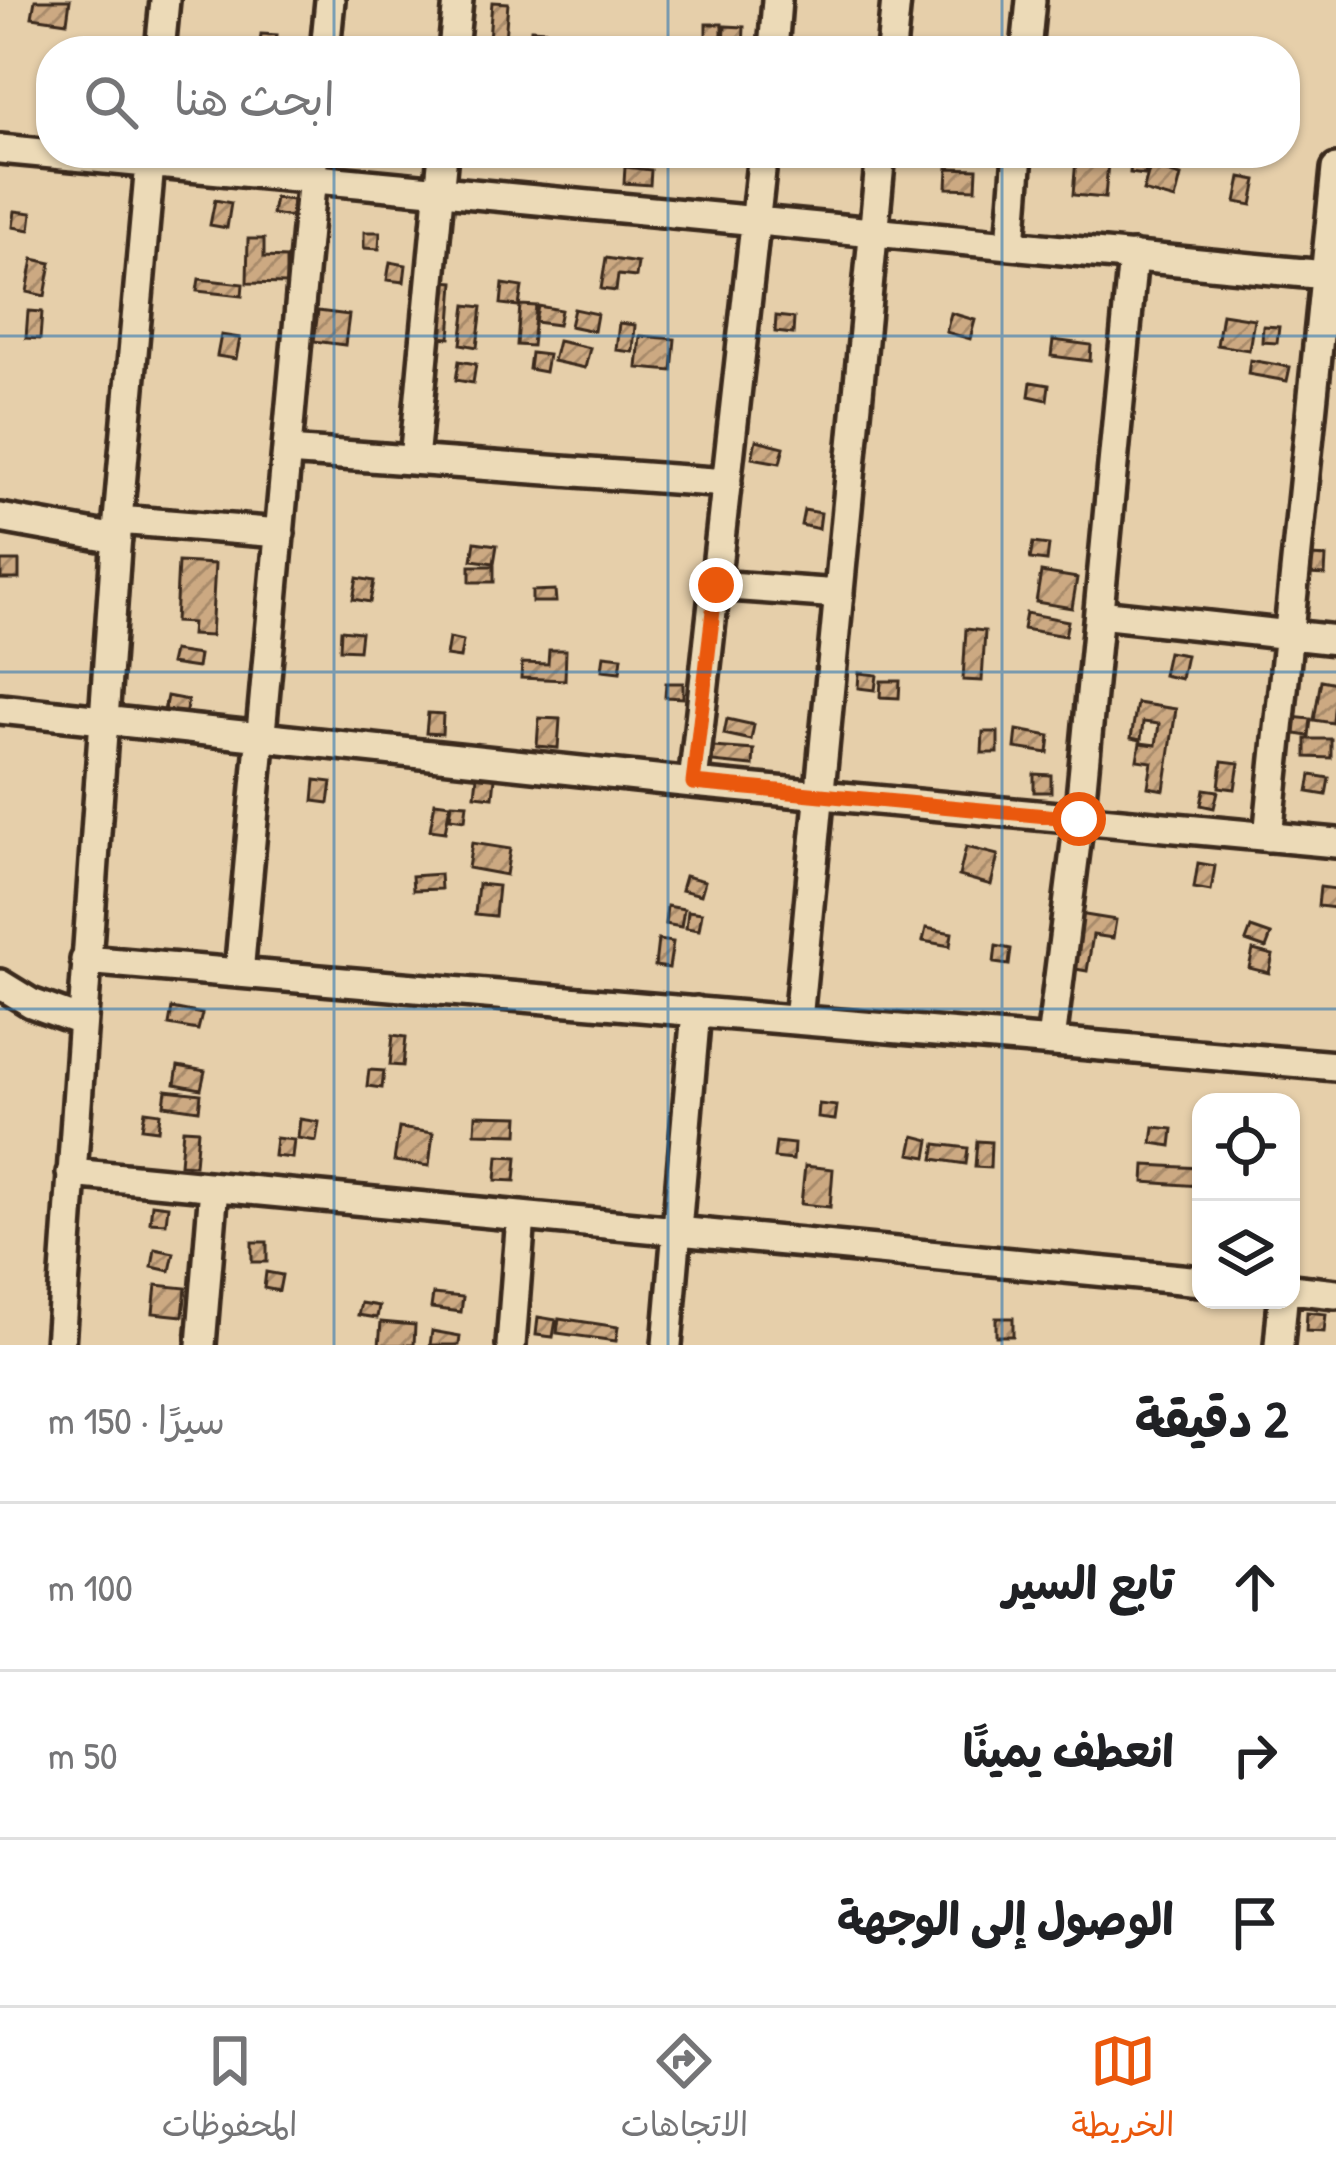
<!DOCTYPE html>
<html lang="ar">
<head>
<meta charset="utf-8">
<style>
  body { margin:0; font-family:"Patrick Hand","Playpen Sans Arabic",sans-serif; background:#f6f6f6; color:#202124; direction:rtl }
  .controls { position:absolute; right:36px; bottom:36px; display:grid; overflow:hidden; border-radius:24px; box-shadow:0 3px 9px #0004 }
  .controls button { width:108px; height:108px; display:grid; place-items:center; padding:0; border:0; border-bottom:3px solid #e0e0e0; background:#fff; color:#202124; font:60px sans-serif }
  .stop { position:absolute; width:36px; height:36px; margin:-27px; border:9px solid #ea580c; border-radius:50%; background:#fff }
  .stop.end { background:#ea580c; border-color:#fff; box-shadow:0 3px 12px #0008 }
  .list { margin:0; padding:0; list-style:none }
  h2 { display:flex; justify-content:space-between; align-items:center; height:156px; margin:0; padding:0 48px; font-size:51px }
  h2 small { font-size:39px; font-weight:400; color:#757577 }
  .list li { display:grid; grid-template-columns:78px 1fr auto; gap:36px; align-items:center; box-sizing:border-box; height:168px; padding:0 48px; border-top:3px solid #e0e0e0 }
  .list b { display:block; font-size:45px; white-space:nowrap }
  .list em { font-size:39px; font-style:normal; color:#757577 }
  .icon { flex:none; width:66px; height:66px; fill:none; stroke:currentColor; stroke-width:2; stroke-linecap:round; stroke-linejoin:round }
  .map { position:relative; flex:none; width:1336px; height:1345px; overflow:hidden; direction:ltr }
  .search { position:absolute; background:#fff; box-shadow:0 3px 9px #0004; left:36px; right:36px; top:36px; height:132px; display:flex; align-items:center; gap:30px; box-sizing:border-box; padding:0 42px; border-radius:48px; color:#757577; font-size:45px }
  .sheet { height:660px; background:#fff }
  nav { display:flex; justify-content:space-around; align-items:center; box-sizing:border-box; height:168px; border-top:3px solid #e0e0e0; background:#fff; font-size:33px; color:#757577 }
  nav a { display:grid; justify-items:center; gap:6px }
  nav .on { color:#ea580c }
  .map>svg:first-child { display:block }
</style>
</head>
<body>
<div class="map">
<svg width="1336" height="1345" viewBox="0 0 1336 1345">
  <defs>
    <pattern id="building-hatch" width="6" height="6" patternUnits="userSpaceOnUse" patternTransform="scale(3)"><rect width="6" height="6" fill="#cca982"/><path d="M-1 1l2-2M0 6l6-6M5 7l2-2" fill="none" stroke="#a78a6a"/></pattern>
  </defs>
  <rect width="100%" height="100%" fill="#e6cfaa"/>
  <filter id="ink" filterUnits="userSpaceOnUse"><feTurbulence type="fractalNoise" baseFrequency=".00833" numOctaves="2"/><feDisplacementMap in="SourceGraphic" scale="24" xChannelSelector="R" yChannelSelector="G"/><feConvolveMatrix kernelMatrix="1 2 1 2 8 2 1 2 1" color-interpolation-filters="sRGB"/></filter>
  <g filter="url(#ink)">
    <path fill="url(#building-hatch)" stroke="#3b2a1e" stroke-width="3" d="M35 0H70L67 22 32 17Z
      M492 2 508 3 504 51H467L468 37 489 39Z
      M706 24H722V48H706Z
      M725 26 744 27 743 49 724 48Z
      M531 29 545 30 544 51H529Z
      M261 34 277 35 275 51H259Z
      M658 153H691V162L658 160Z
      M834 153H851L850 167 832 165Z
      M1132 153H1148L1145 175 1130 173Z
      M1177 153H1197V164H1176Z
      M1076 159 1108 162 1105 198 1073 195Z
      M625 167 651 170 650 185 624 183Z
      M1150 167 1181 176 1175 200 1143 191Z
      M948 168 977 169 976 189 947 188Z
      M1241 177 1257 180 1252 205 1236 202Z
      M275 198 293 200 291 217 272 214Z
      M215 200 231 203 227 228 210 225Z
      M15 211 32 213 30 230 13 227Z
      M364 232H380L379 249 364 248Z
      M248 239H264V257L286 258V284L247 283Z
      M606 258 638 263 636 277 618 275 616 291 601 289Z
      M33 259 51 263 45 296 27 292Z
      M390 262 406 265 404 282 387 280Z
      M199 279 243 284 242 296 197 291Z
      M441 281 454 282 450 338 436 337Z
      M503 284 522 287 519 306 501 304Z
      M466 305 482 307 477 347 461 344Z
      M520 305 536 306 532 346 517 345Z
      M538 306 561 310 558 325 535 322Z
      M574 309 597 314 594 331 570 326Z
      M28 311 42 312 40 339 26 338Z
      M318 311 349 315 345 345 314 341Z
      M951 313 975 320 970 339 946 332Z
      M1222 314 1254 319 1249 350 1217 345Z
      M776 316 794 318 793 334 775 332Z
      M619 323 635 325 633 352 616 350Z
      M1263 326 1279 327 1277 343 1262 342Z
      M221 335 240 338 236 359 217 356Z
      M640 336 675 339 672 371 637 368Z
      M1053 340 1091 345 1090 361 1051 356Z
      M558 341 590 348 585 368 553 361Z
      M531 353 548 355 545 372 529 369Z
      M1250 360 1290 367 1287 381 1248 374Z
      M459 361 476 364 473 383 456 380Z
      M1031 382 1049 385 1047 400 1029 396Z
      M756 440 784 447 780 463 752 458Z
      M804 510 821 513 819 529 801 525Z
      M475 542 497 545 494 563 472 560Z
      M1033 543 1049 545 1047 561 1030 559Z
      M1311 556 1326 557 1325 575 1310 574Z
      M1 561H19V579H1Z
      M178 562 215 564 211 636 191 635 192 623 175 622Z
      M470 566H494V582H470Z
      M1041 572 1077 578 1072 608 1036 602Z
      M357 578 374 581 370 602 353 599Z
      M555 590 556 602H532V591Z
      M1026 613 1068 621 1065 636 1023 629Z
      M966 629 985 631 982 681 963 680Z
      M341 630 361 632 359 650 340 649Z
      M449 638 463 641 460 658 446 656Z
      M549 650H566L565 680 521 678 522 663 548 664Z
      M173 651 199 655 197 668 170 664Z
      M1168 652 1186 655 1181 679 1163 675Z
      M604 655 622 657 620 672 602 670Z
      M859 673 877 675 875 690 858 688Z
      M1321 680 1336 683 1333 723 1314 720Z
      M881 681H900L899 698 880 697Z
      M666 683H683V698L665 697Z
      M167 696 188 700 185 716 164 711Z
      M1137 703 1176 709 1164 790 1148 787 1152 762 1137 760 1140 743 1156 745 1159 724 1143 722 1141 740 1131 738Z
      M428 713 443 714 442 734 426 733Z
      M1291 717 1311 719 1309 736 1289 733Z
      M539 718 560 719 558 748 537 746Z
      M727 719 754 725 751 740 724 734Z
      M1017 730 1050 736 1048 753 1015 748Z
      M983 732H998V753H982Z
      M1306 739H1331V758L1306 757Z
      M713 747 754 750 753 766 712 762Z
      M1222 761 1239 763 1235 789 1219 787Z
      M1034 774 1051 775V792H1034Z
      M1311 775 1329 778 1326 795 1308 792Z
      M477 776 495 778 493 797 475 795Z
      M315 780 332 782 329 803 313 801Z
      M1204 789 1218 791 1214 808 1201 805Z
      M435 802 450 804 445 832 430 830Z
      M452 803 467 804 465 820 450 818Z
      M472 843 510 849 506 875 468 868Z
      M966 847 998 855 991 885 959 876Z
      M1198 863 1215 866 1211 891 1194 888Z
      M440 874 441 889 413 890 412 876Z
      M685 876 705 881 701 895 681 890Z
      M478 884 498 886 495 916 475 914Z
      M1320 887 1336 889V908L1318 906Z
      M667 906 684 909 681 927 665 924Z
      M688 911 702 913 699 930 686 928Z
      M1079 914 1116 920 1113 938 1093 935 1087 971 1070 968Z
      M926 928 952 933 950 946 923 941Z
      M1251 928 1271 935 1266 948 1246 941Z
      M658 940 673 942 669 968 655 966Z
      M996 946 1011 949 1009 965 994 963Z
      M1253 950 1273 955 1269 973 1249 968Z
      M172 1008 202 1014 198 1030 169 1025Z
      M393 1035 406 1037 403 1066 390 1065Z
      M178 1066 205 1071 201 1089 175 1084Z
      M369 1070 384 1071 382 1088 367 1086Z
      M166 1090 201 1094 199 1110 164 1105Z
      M819 1104 837 1106 835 1120 818 1118Z
      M145 1111 160 1113 158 1130 142 1128Z
      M476 1115 519 1116 518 1134 475 1133Z
      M300 1119 319 1122 316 1141 298 1138Z
      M1154 1127 1173 1129 1171 1146 1152 1143Z
      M399 1128 433 1133 429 1166 394 1161Z
      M183 1129 198 1130 195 1165 180 1164Z
      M914 1136 930 1140 927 1157 910 1154Z
      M276 1138 294 1140 292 1158 274 1156Z
      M977 1141 991 1142 990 1168 975 1167Z
      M776 1142 794 1144 793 1160 774 1158Z
      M936 1144 968 1148 966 1164 933 1159Z
      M498 1156 517 1157 515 1181 496 1180Z
      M1145 1165 1200 1168 1199 1186 1144 1182Z
      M805 1166 833 1169 830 1207 801 1204Z
      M152 1204 168 1206 166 1223 150 1222Z
      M252 1242H267V1262H252Z
      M155 1249 174 1253 170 1271 152 1267Z
      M266 1272 282 1275 279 1291 264 1288Z
      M156 1285 186 1288 183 1316 153 1313Z
      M433 1294 463 1297 461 1312 431 1308Z
      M361 1303 379 1306 377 1318 358 1315Z
      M1307 1312 1326 1314 1324 1332 1306 1331Z
      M538 1317 556 1320 553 1337 536 1335Z
      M559 1318 618 1327 616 1341 557 1333Z
      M996 1318H1013V1336H996Z
      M381 1322 415 1325 414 1345H379Z
      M432 1331 460 1336 459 1345H430Z"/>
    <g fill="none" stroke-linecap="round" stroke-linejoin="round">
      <defs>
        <path id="minor" d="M160 51 165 0
          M325 51 330 0
          M453 51 458 0
          M773 51 777 0
          M891 51 896 0
          M1026 51 1031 0
          M0 149 1336 276
          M1011 245 1018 153
          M287 451 727 483
          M414 460 443 153
          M0 518 117 539
          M118 520 280 533
          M715 585 839 594
          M1099 614 1336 640
          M0 709 693 783 1336 843
          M693 783 763 153
          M1268 837 1336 169
          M85 960 1336 1066
          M239 973 314 153
          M0 984 31 1003 81 1021
          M798 1020 881 153
          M1051 1041 1079 819 1133 256
          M71 1173 1201 1281
          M1291 1289 1336 1294
          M60 1345 118 520 151 153
          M201 1345 214 1187
          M511 1345 521 1216
          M667 1345 696 1011
          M1279 1345 1283 1300"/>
      </defs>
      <use href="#minor" stroke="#3b2a1e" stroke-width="36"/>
      <use href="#minor" stroke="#ecdab7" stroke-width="27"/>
    </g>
  </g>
  <g fill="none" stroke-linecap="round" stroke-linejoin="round" filter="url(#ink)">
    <path stroke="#ea580c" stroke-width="15" d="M716 585 693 783 1079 819"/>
  </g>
  <path fill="none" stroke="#1f6fb2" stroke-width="3" stroke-opacity="0.55" d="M334 0V51M668 0V51M1002 0V51M334 153V1345M668 153V1345M1002 153V1345M0 336H1336M0 672H1336M0 1009H1336"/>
</svg>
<div class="controls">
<button><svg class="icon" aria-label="locate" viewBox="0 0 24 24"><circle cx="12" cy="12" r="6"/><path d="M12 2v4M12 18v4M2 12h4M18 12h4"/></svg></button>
<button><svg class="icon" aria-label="layers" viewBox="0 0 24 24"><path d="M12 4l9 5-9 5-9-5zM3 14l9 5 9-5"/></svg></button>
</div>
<div class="stop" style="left:1079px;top:819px"></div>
<div class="stop end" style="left:716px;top:585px"></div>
<div class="search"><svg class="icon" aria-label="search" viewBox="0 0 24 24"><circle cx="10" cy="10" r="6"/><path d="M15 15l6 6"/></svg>ابحث هنا</div>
</div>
<section class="sheet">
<h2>2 دقيقة<small>سيرًا · 150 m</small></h2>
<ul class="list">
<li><svg class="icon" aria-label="ahead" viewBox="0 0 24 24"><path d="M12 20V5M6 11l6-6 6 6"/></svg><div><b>تابع السير</b></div><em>100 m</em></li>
<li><svg class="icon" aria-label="right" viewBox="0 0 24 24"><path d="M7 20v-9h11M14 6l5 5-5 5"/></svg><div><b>انعطف يمينًا</b></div><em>50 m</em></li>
<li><svg class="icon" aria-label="arrive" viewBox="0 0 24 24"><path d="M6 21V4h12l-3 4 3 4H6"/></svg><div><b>الوصول إلى الوجهة</b></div></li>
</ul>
</section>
<nav>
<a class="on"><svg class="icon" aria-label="map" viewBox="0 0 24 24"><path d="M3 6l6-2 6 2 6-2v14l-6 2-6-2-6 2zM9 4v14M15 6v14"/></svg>الخريطة</a>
<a><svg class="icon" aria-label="directions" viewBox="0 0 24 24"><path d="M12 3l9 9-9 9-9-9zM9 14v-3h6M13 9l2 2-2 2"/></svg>الاتجاهات</a>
<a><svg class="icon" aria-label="saved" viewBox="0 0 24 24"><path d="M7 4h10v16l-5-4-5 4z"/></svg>المحفوظات</a>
</nav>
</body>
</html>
